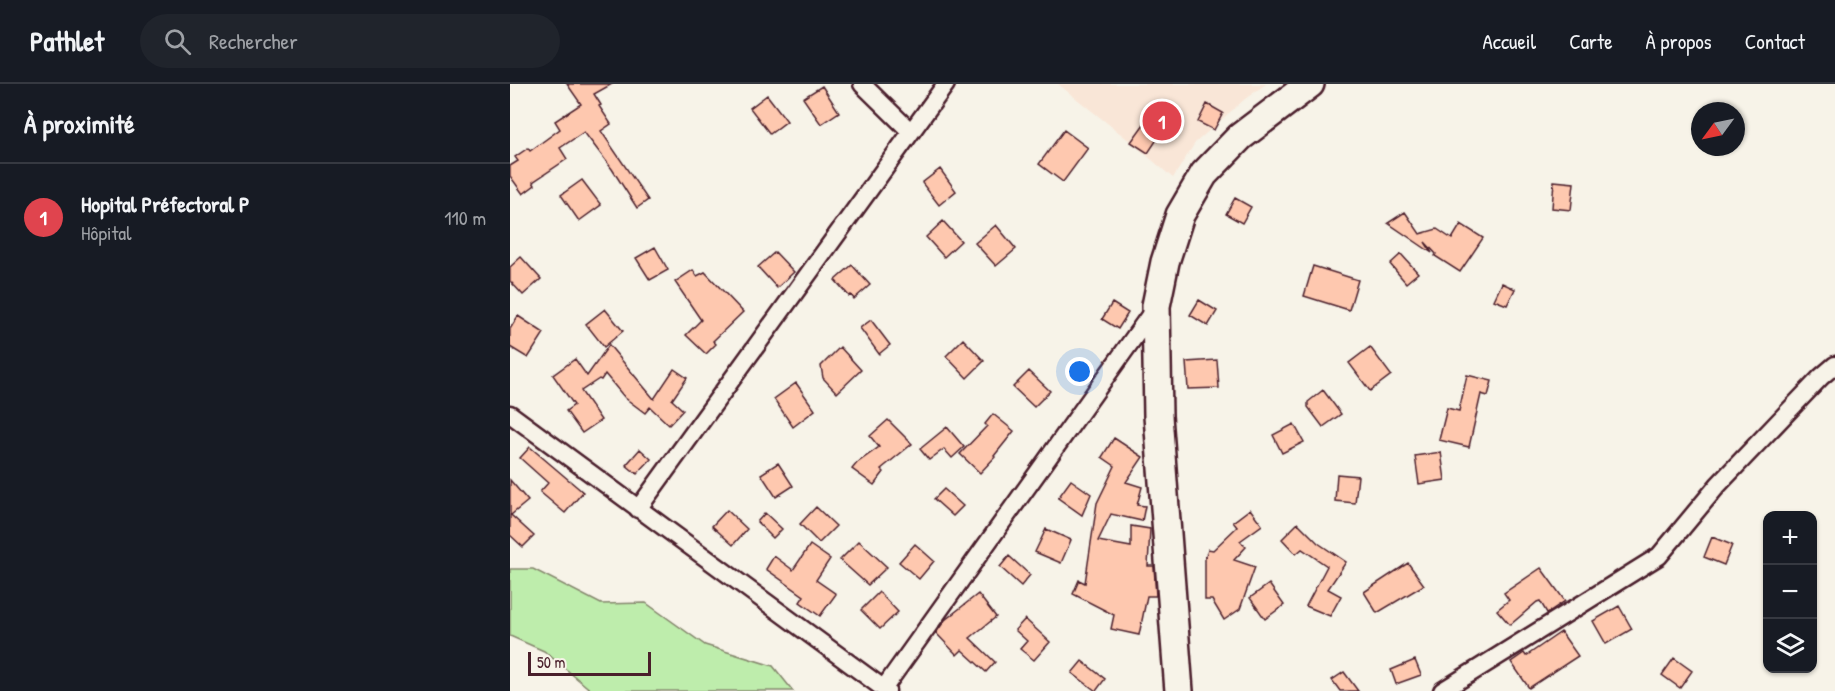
<!DOCTYPE html>
<html lang="fr">
<head>
<meta charset="utf-8">
<style>
  body { margin:0; font-family:"Patrick Hand",sans-serif; background:#20242c; color:#f1f3f6 }
  .controls { position:absolute; right:18px; bottom:18px; display:grid; overflow:hidden; border-radius:12px; box-shadow:0 2px 4px #0004 }
  .controls button { width:54px; height:54px; display:grid; place-items:center; padding:0; border:0; border-bottom:2px solid #363941; background:#171b24; color:#f1f3f6; font:30px sans-serif }
  .compass { position:absolute; left:1181px; top:18px; width:54px; height:54px; border-radius:50%; background:#171b24; box-shadow:0 2px 4px #0004; rotate:237deg }
  .scale { position:absolute; left:18px; bottom:15px; width:123px; box-sizing:border-box; padding-left:6px; border:3px solid #4a1f2b; border-top:0; font-size:16px; line-height:21px; white-space:nowrap; color:#4a1f2b; -webkit-text-stroke:4px #f7f3e8; paint-order:stroke }
  .you { position:absolute; left:570px; top:288px; width:21px; height:21px; margin:-15px; border:4px solid #fff; border-radius:50%; background:#1a73e8; box-shadow:0 0 0 9px #1a73e833 }
  .badge { display:grid; place-items:center; width:39px; height:39px; border-radius:50%; background:#1f6fb2; color:#fff; font-size:20px; font-weight:700 }
  .pin { position:absolute; translate:-50% -50%; border:3px solid #fff; box-shadow:0 2px 6px #0006 }
  .list { margin:0; padding:0; list-style:none }
  h2 { display:flex; justify-content:space-between; align-items:center; height:78px; margin:0; padding:0 24px; font-size:26px }
  h2 small { font-size:20px; font-weight:400; color:#9ea1a6 }
  .list li { display:grid; grid-template-columns:39px 1fr auto; gap:18px; align-items:center; box-sizing:border-box; height:108px; padding:0 24px; border-top:2px solid #363941 }
  .list b { display:block; font-size:22px; white-space:nowrap }
  .list p { margin:0; font-size:20px; white-space:nowrap; color:#9ea1a6 }
  .list em { font-size:20px; font-style:normal; color:#9ea1a6 }
  .icon { flex:none; width:33px; height:33px; fill:none; stroke:currentColor; stroke-width:2; stroke-linecap:round; stroke-linejoin:round }
  .map { position:relative; flex:none; width:1325px; height:607px; overflow:hidden }
  header { display:flex; align-items:center; gap:36px; box-sizing:border-box; height:84px; padding:0 30px; background:#171b24; border-bottom:2px solid #363941 }
  header strong { font-size:28px }
  nav { display:flex; gap:33px; margin-inline-start:auto; font-size:21px }
  .search { width:420px; height:54px; background:#20242c; display:flex; align-items:center; gap:15px; box-sizing:border-box; padding:0 21px; border-radius:33px; color:#9ea1a6; font-size:22px }
  main { display:flex }
  aside { flex:1; background:#171b24 }
  .map>svg:first-child { display:block }
</style>
</head>
<body>
<header>
<strong>Pathlet</strong>
<div class="search"><svg class="icon" aria-label="search" viewBox="0 0 24 24"><circle cx="10" cy="10" r="6"/><path d="M15 15l6 6"/></svg>Rechercher</div>
<nav><a>Accueil</a><a>Carte</a><a>À propos</a><a>Contact</a></nav>
</header>
<main>
<aside>
<h2>À proximité<small></small></h2>
<ul class="list">
<li><span class="badge" style="background:#e0444e">1</span><div><b>Hopital Préfectoral P</b><p>Hôpital</p></div><em>110 m</em></li>
</ul>
</aside>
<div class="map">
<svg width="1325" height="607" viewBox="0 0 1325 607">
  <rect width="100%" height="100%" fill="#f7f3e8"/>
  <filter id="ink" filterUnits="userSpaceOnUse"><feTurbulence type="fractalNoise" baseFrequency=".0167" numOctaves="2"/><feDisplacementMap in="SourceGraphic" scale="12" xChannelSelector="R" yChannelSelector="G"/><feConvolveMatrix kernelMatrix="1 2 1 2 8 2 1 2 1" color-interpolation-filters="sRGB"/></filter>
  <g filter="url(#ink)">
    <path fill="#f9e6d7" d="M548 0H756L735 15 685 59 663 94 621 58Z"/>
    <path fill="#beedac" stroke="#84866c" stroke-width="1.5" d="M0 485H23L91 520 136 519 195 561 263 582 283 607H82L34 567 0 552Z"/>
    <path fill="#fec8af" stroke="#4a1f2b" stroke-width="1.5" d="M57 0H102L84 10 91 21 89 22 101 40 91 47 138 116 127 124 102 85 74 48 50 64 57 75 23 98 25 101 13 110 0 92V82L8 77 5 73 18 64 20 67 50 45 45 37 71 20Z
      M312 2 329 28 311 40 293 14Z
      M257 11 277 37 260 50 240 24Z
      M697 20 713 29 704 46 688 38Z
      M634 40 650 51 638 69 621 58Z
      M554 46 578 64 553 98 529 80Z
      M430 85 446 107 429 121 412 99Z
      M72 96 91 121 69 137 51 111Z
      M1044 97 1064 99 1061 126 1042 124Z
      M725 114 741 123 732 139 716 130Z
      M895 128 910 150 927 145 942 155 951 140 973 154 950 188 925 172 926 170 915 158 922 169 878 139Z
      M433 137 451 157 434 173 416 153Z
      M486 141 506 165 486 182 465 159Z
      M145 163 158 186 140 196 126 174Z
      M265 168 284 188 267 204 248 183Z
      M891 170 908 189 896 199 880 180Z
      M11 173 31 195 13 211 0 197V183Z
      M342 181 360 201 344 215 341 211 339 212 325 196Z
      M803 182 848 196 839 226 794 212Z
      M183 186 187 192 195 188 233 228 203 257 206 260 196 270 176 251 191 236 165 198Z
      M992 199 1005 205 997 221 984 216Z
      M689 216 707 227 698 242 680 231Z
      M602 219 618 229 608 245 592 235Z
      M95 225 113 247 94 263 76 240Z
      M8 232 34 249 18 274 0 263V245Z
      M361 236 380 261 369 270 350 244Z
      M453 255 474 277 457 294 436 272Z
      M99 261 144 315 164 285 177 294 162 316 173 326 159 341 140 323 135 329 115 314 95 290 91 296 89 295 71 307 91 336 72 349 56 327 64 321 43 291 65 275 77 292Z
      M330 263 351 286 327 309 313 294 311 282Z
      M860 263 881 291 860 307 839 279Z
      M707 276 709 304 678 305 676 278Z
      M519 287 540 307 524 323 503 303Z
      M957 291 982 297 978 312 971 310 959 363 929 356 937 324 949 327Z
      M286 299 305 326 283 343 264 315Z
      M813 306 831 330 813 343 798 323V318Z
      M483 330 504 347 484 372 485 373 470 389 450 370 477 342 475 340Z
      M378 336 402 360 371 385 374 388 364 401 342 385 347 379 369 363 360 352Z
      M784 340 794 358 772 369 763 351Z
      M437 343 454 363 442 374 434 365 419 376 410 365Z
      M604 354 633 373 616 398 632 403 627 421 635 422 632 437 601 430 588 457 621 463V442L640 445 638 482H644L646 512H637L629 551 601 545 604 531 563 510 569 496 575 499 587 419 605 382 592 373Z
      M20 363 73 408 55 429 30 408 38 399 10 374Z
      M130 365 141 375 127 390 116 381Z
      M931 368 935 396 909 400 905 372Z
      M268 379 283 402 266 413 251 390Z
      M827 390 848 392 845 419 825 417Z
      M0 396 18 417 1 431 24 452 13 463 0 451Z
      M561 396 581 410 572 431 548 414Z
      M434 405 453 422 443 432 424 415Z
      M306 423 326 442 309 459 290 440Z
      M740 425 752 441 730 457 736 463 724 476 745 483 730 525 714 536 702 516H695V474L698 465 703 466 727 443 723 438Z
      M217 426 237 445 223 461 202 442Z
      M255 429 272 445 263 454 247 438Z
      M788 439 808 459 836 478 818 505 831 512 820 532 796 522 817 482 792 465 786 470 772 455Z
      M536 445 561 456 551 479 525 468Z
      M1202 453 1222 461 1214 481 1194 473Z
      M349 457 377 483 358 501 330 476Z
      M405 460 424 477 409 495 389 478Z
      M300 461 320 475 306 496 326 510 310 532 290 518 294 512 256 485 264 472 283 486Z
      M499 472 520 491 511 502 490 483Z
      M898 479 914 501 867 529 854 508Z
      M1031 484 1055 517 1037 529 1030 517 1027 518 1000 541 987 526 999 516 994 509Z
      M759 500 774 521 755 535 740 514Z
      M369 508 388 528 370 545 351 526Z
      M468 510 486 533 460 554 485 578 476 588 452 566 447 571 426 549 435 536Z
      M1109 522 1122 545 1096 560 1083 537Z
      M515 535 540 558 524 576 510 565 517 557 505 546Z
      M1051 548 1068 572 1019 604 1001 578 1014 569 1016 572Z
      M1164 574 1182 587 1170 604 1152 591Z
      M905 576 911 591 886 600 881 586Z
      M572 577 595 595 586 607 562 589Z
      M834 588 848 607H830L822 596Z"/>
    <g fill="none" stroke-linecap="round" stroke-linejoin="round">
      <defs>
        <path id="minor" d="M352 0 401 48
          M0 330 377 607
          M128 425 436 0
          M374 604 645 224
          M932 607 1149 472 1208 401 1311 293 1325 281"/>
        <path id="primary" d="M669 607 648 332 646 222 655 178 670 131 694 90 730 53 800 0"/>
      </defs>
      <use href="#minor" stroke="#4a1f2b" stroke-width="21"/>
      <use href="#primary" stroke="#4a1f2b" stroke-width="32"/>
      <use href="#minor" stroke="#f7f3e8" stroke-width="16"/>
      <use href="#primary" stroke="#f7f3e8" stroke-width="27"/>
    </g>
  </g>
</svg>
<div class="controls">
<button>+</button>
<button>−</button>
<button><svg class="icon" aria-label="layers" viewBox="0 0 24 24"><path d="M12 4l9 5-9 5-9-5zM3 14l9 5 9-5"/></svg></button>
</div>
<svg class="compass" viewBox="-18 -18 36 36"><path d="M0-13l5 13h-10z" fill="#e53935"/><path d="M0 13l5-13h-10z" fill="#9ea1a6"/></svg>
<div class="scale">50 m</div>
<div class="you"></div>
<div class="pin badge" style="left:652px;top:37px;background:#e0444e">1</div>
</div>
</main>
</body>
</html>
